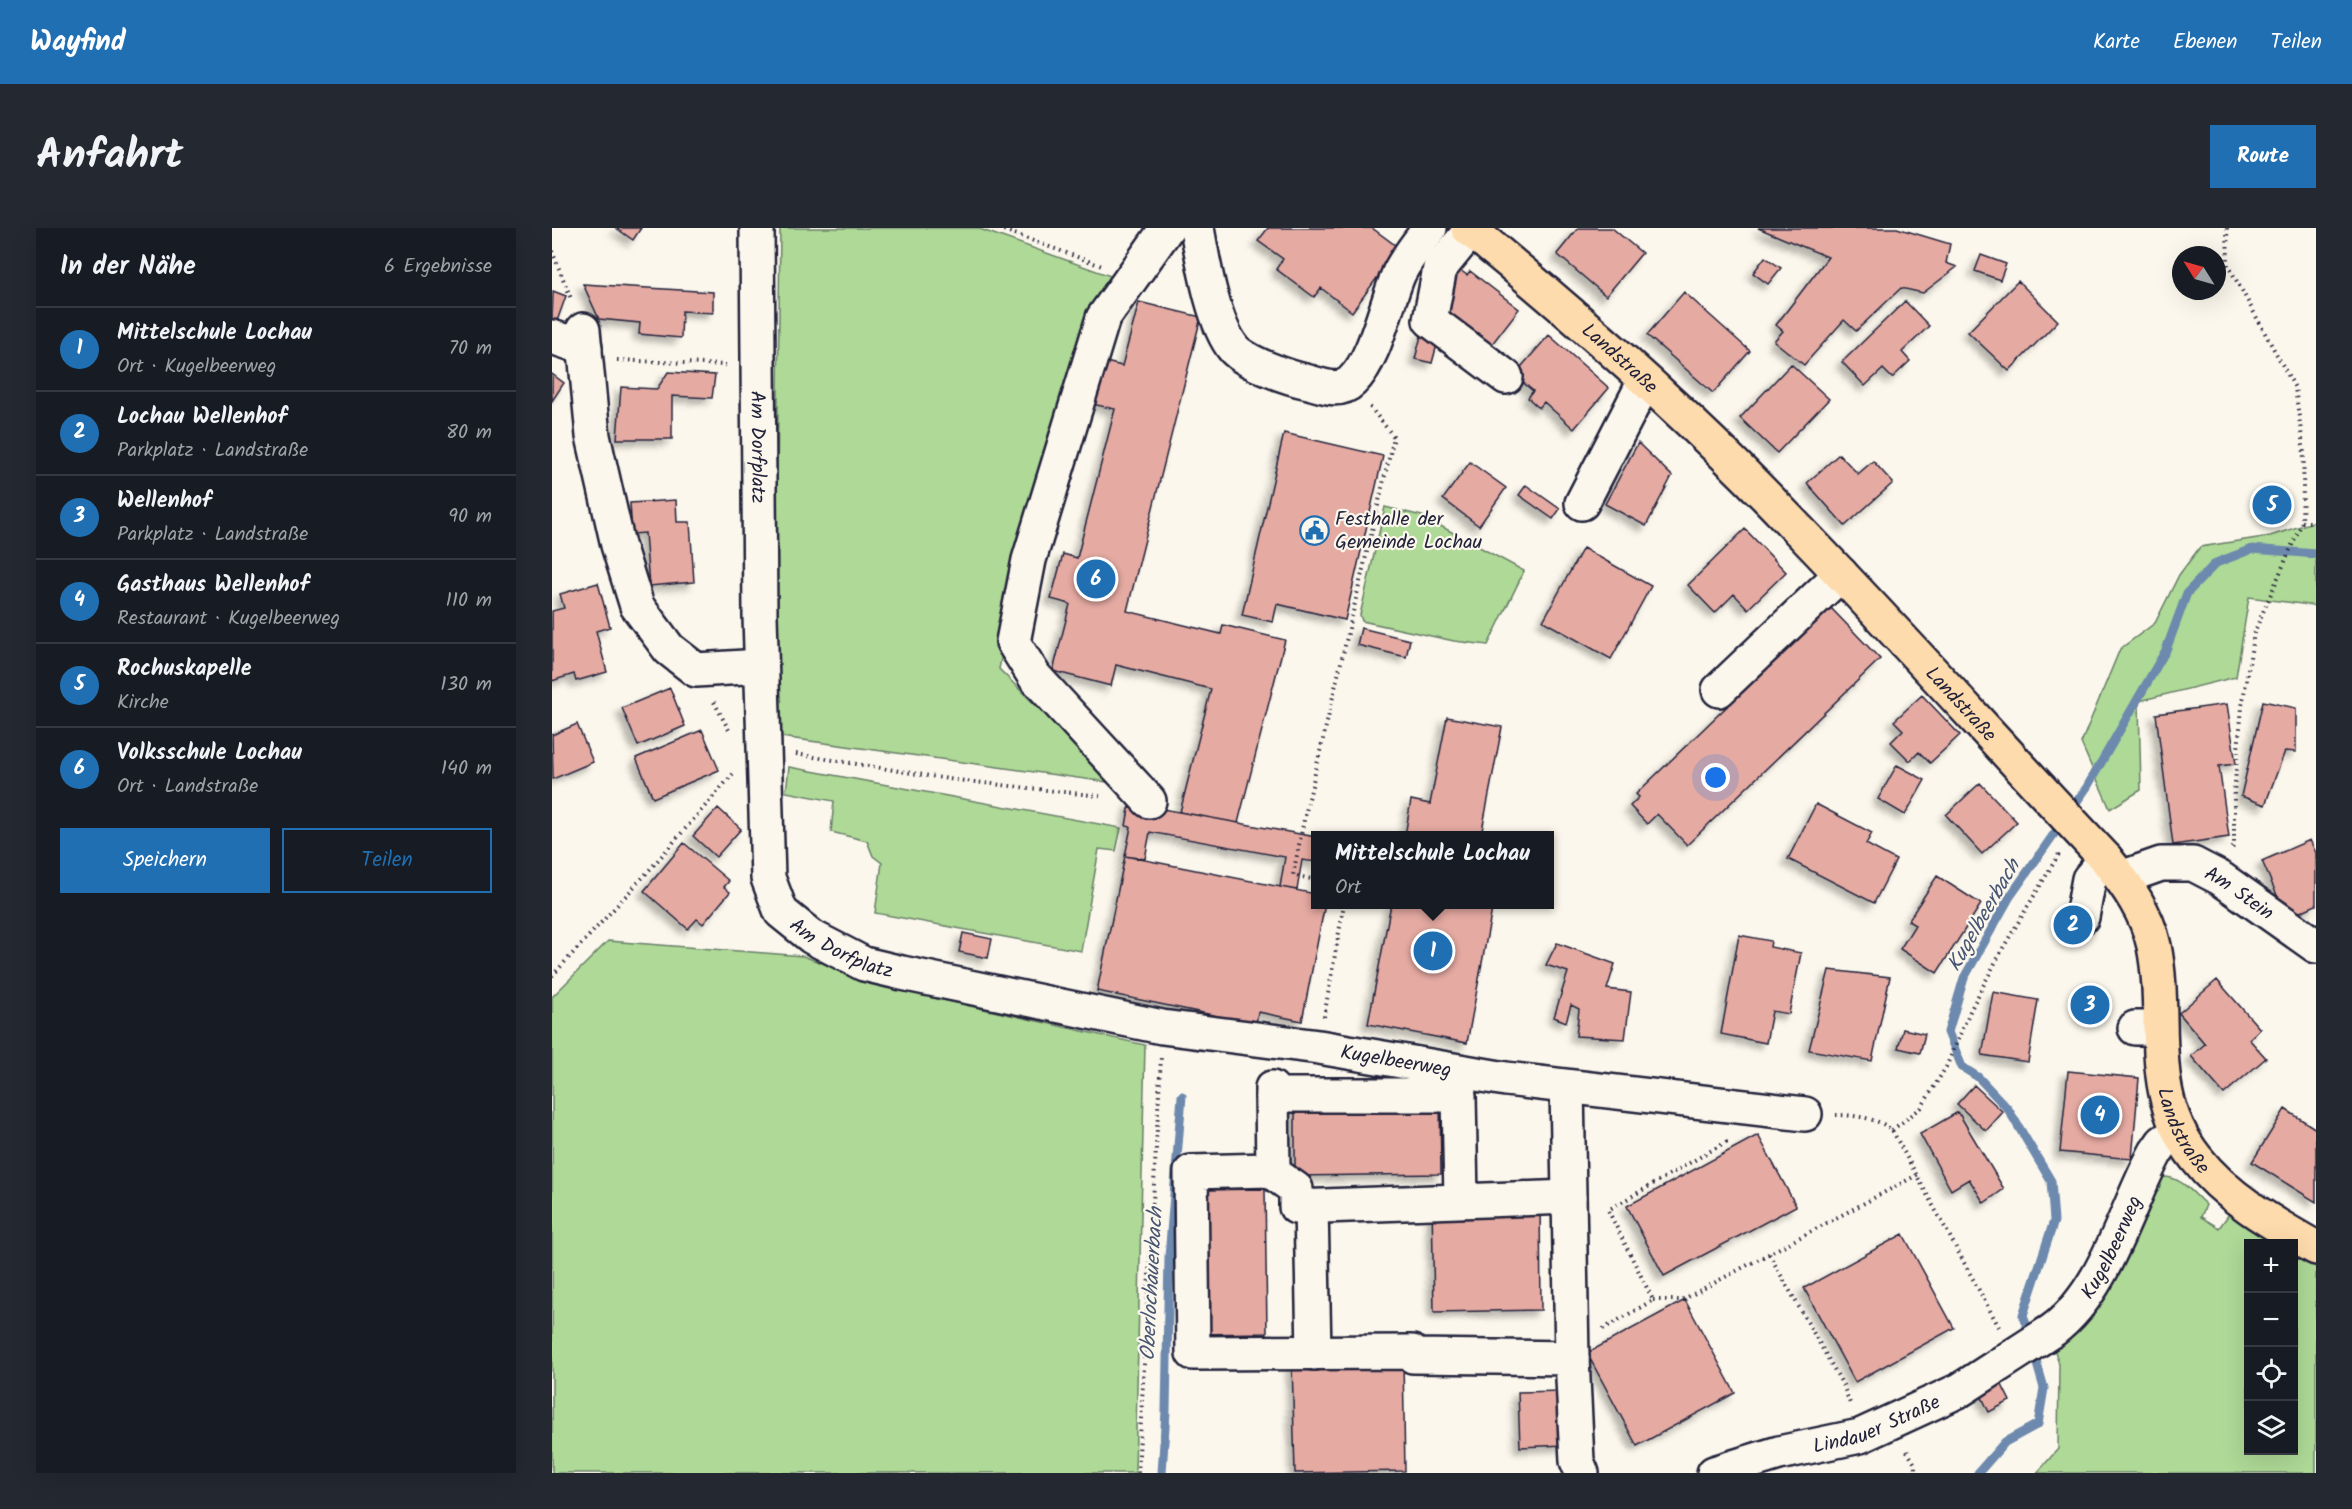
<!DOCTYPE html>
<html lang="de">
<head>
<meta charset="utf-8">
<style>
  body { margin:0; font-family:Kalam,sans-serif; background:#242831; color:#f1f3f6 }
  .controls { position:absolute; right:18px; bottom:18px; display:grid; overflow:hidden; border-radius:0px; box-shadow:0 6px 24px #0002 }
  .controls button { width:54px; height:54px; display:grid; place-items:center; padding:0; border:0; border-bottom:2px solid #363941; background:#171b24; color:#f1f3f6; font:30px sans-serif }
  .compass { position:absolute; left:1620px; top:18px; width:54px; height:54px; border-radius:50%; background:#171b24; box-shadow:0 6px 24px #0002; rotate:307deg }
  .you { position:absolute; left:1164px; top:550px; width:21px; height:21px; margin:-15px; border:4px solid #fff; border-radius:50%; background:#1a73e8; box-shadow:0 0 0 9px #1a73e833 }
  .badge { display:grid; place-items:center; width:39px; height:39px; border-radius:50%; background:#1f6fb2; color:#fff; font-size:20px; font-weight:700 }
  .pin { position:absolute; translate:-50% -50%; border:3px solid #fff; box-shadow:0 2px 6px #0006 }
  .popup { position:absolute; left:759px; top:603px; width:243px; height:78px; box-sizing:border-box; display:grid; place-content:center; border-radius:0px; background:#171b24; filter:drop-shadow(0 2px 4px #0005); font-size:20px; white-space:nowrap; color:#9ea1a6 }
  .popup b { font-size:22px; color:#f1f3f6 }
  .popup::after { content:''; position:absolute; left:50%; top:100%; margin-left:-12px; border:12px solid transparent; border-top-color:#171b24 }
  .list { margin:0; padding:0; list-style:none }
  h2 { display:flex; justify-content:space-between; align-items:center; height:78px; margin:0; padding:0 24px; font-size:26px }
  h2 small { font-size:20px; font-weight:400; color:#9ea1a6 }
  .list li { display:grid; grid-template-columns:39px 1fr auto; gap:18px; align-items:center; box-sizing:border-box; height:84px; padding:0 24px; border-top:2px solid #363941 }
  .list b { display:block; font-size:22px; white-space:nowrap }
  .list p { margin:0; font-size:20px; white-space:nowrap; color:#9ea1a6 }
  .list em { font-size:20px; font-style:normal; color:#9ea1a6 }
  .actions { display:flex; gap:12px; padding:18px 24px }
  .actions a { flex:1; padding:14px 0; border:2px solid #1f6fb2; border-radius:0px; text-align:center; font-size:21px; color:#1f6fb2 }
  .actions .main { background:#1f6fb2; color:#fff }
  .icon { flex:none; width:33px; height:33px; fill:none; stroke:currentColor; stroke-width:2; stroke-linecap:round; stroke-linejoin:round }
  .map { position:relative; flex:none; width:1764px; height:1245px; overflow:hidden; border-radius:0px }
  header { display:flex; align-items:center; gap:36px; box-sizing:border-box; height:84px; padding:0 30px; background:#1f6fb2; color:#fff }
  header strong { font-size:28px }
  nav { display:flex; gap:33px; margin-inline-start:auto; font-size:21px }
  .intro { display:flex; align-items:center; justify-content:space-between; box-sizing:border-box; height:144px; padding:0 36px }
  h1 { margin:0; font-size:42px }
  .button { padding:15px 27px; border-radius:0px; background:#1f6fb2; color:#fff; font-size:21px; font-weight:700 }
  main { display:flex; gap:36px; padding:0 36px }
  aside { flex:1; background:#171b24; border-radius:0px; box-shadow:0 6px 24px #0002 }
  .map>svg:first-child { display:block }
</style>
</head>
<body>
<header>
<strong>Wayfind</strong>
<nav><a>Karte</a><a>Ebenen</a><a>Teilen</a></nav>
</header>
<div class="intro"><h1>Anfahrt</h1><a class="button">Route</a></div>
<main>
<aside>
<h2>In der Nähe<small>6 Ergebnisse</small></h2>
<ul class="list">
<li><span class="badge">1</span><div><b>Mittelschule Lochau</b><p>Ort · Kugelbeerweg</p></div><em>70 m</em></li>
<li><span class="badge">2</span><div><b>Lochau Wellenhof</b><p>Parkplatz · Landstraße</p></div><em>80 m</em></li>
<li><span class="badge">3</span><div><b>Wellenhof</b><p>Parkplatz · Landstraße</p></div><em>90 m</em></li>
<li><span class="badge">4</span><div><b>Gasthaus Wellenhof</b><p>Restaurant · Kugelbeerweg</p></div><em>110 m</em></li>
<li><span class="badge">5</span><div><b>Rochuskapelle</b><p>Kirche</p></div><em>130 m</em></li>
<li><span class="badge">6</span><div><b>Volksschule Lochau</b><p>Ort · Landstraße</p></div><em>140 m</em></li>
</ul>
<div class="actions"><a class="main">Speichern</a><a>Teilen</a></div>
</aside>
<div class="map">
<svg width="1764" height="1245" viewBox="0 0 1764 1245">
  <defs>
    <filter id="shadow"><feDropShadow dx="-5.5" dy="5.5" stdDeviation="3" flood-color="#0004"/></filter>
  </defs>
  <rect width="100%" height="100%" fill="#fbf7ec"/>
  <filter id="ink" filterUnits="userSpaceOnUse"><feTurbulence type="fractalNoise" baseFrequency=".0167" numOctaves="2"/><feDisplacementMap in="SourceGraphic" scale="12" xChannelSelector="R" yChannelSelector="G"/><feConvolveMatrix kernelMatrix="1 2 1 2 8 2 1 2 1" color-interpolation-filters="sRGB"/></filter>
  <g filter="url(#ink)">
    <path fill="#aed996" stroke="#687e68" stroke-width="1.5" d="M228 0H425L567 51 530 101 490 230 447 441 562 555 222 508Z
      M833 279 870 288 972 343 936 417 902 413 810 393 808 387Z
      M1764 293V378L1697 369 1684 449 1587 473 1589 562 1558 581 1529 515 1568 421 1603 395 1627 347 1648 319 1718 308Z
      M237 539 569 600 564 623 547 621 529 723 323 685 330 635 321 628 315 613 279 604 282 573 234 564Z
      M56 713 251 728 337 760 593 817 583 1245H0V769Z
      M1613 949C1629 949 1643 967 1654 977L1649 989 1667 1000 1677 986 1726 1015 1696 1016V1222H1742V1025L1764 1039V1245H1485L1506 1221 1507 1136 1502 1120 1604 953Z"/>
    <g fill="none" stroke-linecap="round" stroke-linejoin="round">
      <path stroke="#6d89ae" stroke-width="9" d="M1478 1109 1471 1087 1502 993 1499 953 1456 881 1426 849 1410 839 1396 804 1412 750 1457 670 1535 559 1614 422 1635 365 1664 335 1700 321 1764 326
        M610 1245 614 1183 617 1029 630 868
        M1426 1245 1453 1214 1486 1196 1492 1160 1481 1122"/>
    </g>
    <path fill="#e5aaa2" stroke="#22223b" stroke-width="1.5" filter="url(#shadow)" d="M64 0H89L81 12Z
      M716 0H820L847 20 800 84 769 60 762 69 724 41 731 31 706 13Z
      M1026 0H1060L1090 25 1054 68 1005 26Z
      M1206 0H1345L1398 16 1394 35 1405 39 1371 65 1349 60 1304 103 1292 92 1252 137 1222 113 1231 103 1224 97 1276 29Z
      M1429 27 1454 36 1448 52 1423 43Z
      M1213 29 1229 40 1216 56 1201 45Z
      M905 40 915 47 918 43 967 81 933 125 883 86Z
      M1466 53 1506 93 1457 143 1416 104Z
      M31 56 161 64V85L130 83 129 110 87 106 88 95 47 91Z
      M1 63 14 68 4 96 0 94Z
      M1132 64 1198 123 1161 165 1095 107Z
      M1353 73 1377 98 1350 124 1358 133 1340 150 1331 141 1313 158 1290 134Z
      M587 74 649 89 575 383 669 406 671 397 733 412 686 595 628 584 659 461 564 437 559 458 501 443 518 376 499 371 511 326 525 330 563 181 540 176 550 133 570 138Z
      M870 104 887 109 880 135 863 131Z
      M997 107 1057 160 1022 201 992 174 987 180 976 170 981 163 962 147Z
      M1239 136 1277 171 1225 225 1188 190Z
      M116 144 163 147 160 170 120 168V211H65L69 159 105 161Z
      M0 146 12 155 0 173Z
      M732 205 831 228 793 392 725 376 721 394 690 387Z
      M1086 215 1120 248 1094 298 1053 276Z
      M1287 226 1306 246 1321 233 1341 255 1293 298 1255 255Z
      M918 234 954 260 927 298 891 271Z
      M974 257 1008 281 1001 291 967 267Z
      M1714 268 1730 271 1727 285 1711 282Z
      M124 272 125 294H138L142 354 97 358 93 305 80 306 78 275Z
      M1193 301 1234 344 1196 381 1182 366 1163 385 1136 357Z
      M1031 320 1099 358 1059 431 991 393Z
      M46 355 58 399 44 403 55 444 24 453 22 446 0 453V383L12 380 8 366Z
      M1278 379 1328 431 1135 617 1105 586 1095 596 1078 578 1087 569 1084 566Z
      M809 400 858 412 854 429 805 417Z
      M118 460 133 498 86 518 70 480Z
      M1370 467 1408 507 1378 535 1367 524 1358 533 1339 514 1351 502 1342 493Z
      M1711 473 1744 480V524L1733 523 1713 577 1689 568Z
      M1675 476 1684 536 1667 538 1677 609 1621 617 1604 486Z
      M895 489 950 499 929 608H853L859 572 878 576Z
      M25 496 41 534 1 551 0 507Z
      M150 502 167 542 101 570 84 530Z
      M1345 537 1373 552 1353 587 1326 571Z
      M1428 555 1465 594 1430 626 1394 587Z
      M578 575 764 609V634L750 632 745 662 728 659 733 629 598 604 593 631 573 628 579 599 574 598Z
      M1264 576 1320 605 1314 616 1344 632 1322 675 1236 631Z
      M166 580 189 601 164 629 141 608Z
      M1758 612 1764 625V677L1735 690 1710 633Z
      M132 615 177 653 172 659 178 664 151 696 145 691 136 701 92 663Z
      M573 628 764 666V676H773L750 793 706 784 704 796 545 763Z
      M1385 648 1429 676 1385 745 1348 721 1363 697 1356 693Z
      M839 676H941L915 815 816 796Z
      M411 705 440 711 436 730 407 724Z
      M1187 707 1219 713 1218 719 1249 725 1237 786 1220 783 1214 815 1169 806Z
      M1005 715 1063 736 1055 761 1079 764 1073 811 1024 808 1027 781 1019 777 1014 794 1002 789 1016 744 994 737Z
      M1277 742 1338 749 1320 833 1257 822Z
      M1665 752 1708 801 1697 811 1714 830 1672 866 1639 828 1653 816 1627 785Z
      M1441 764 1486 772 1476 834 1430 827Z
      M1351 801 1373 806 1368 825 1346 820Z
      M1516 843 1587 850 1580 931 1508 924Z
      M1422 857 1451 884 1434 903 1405 876Z
      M888 871 889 946 743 948V872Z
      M1733 881 1764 901V974L1700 934Z
      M1406 884 1452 961 1432 975 1417 951 1399 962 1368 906Z
      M1206 907 1244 978 1112 1048 1075 978Z
      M713 961 715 1105 645 1106 644 962Z
      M988 974 989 1082 882 1084 880 976Z
      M1351 1006 1402 1100 1303 1154 1252 1060Z
      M1133 1072 1183 1165 1085 1218 1035 1125Z
      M851 1132 853 1243 743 1245 740 1134Z
      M1448 1153 1458 1173 1437 1184 1427 1163Z
      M1011 1163 1013 1217 968 1219 966 1164Z"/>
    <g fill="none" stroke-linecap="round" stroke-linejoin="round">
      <defs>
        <g id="minor">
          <path id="s1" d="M205 0 208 388 216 650 229 684 260 709 312 736 350 745 610 799 767 819 954 851 1253 886"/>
          <path d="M645 0C651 33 661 96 682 121 696 136 738 150 757 154 771 158 788 165 800 153 823 132 834 75 847 45 855 29 867 14 878 0"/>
          <path d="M919 2 888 40 878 92 954 149"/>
          <path d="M31 102 41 208 66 317 85 378 117 421 144 442 209 438"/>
          <path d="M0 109 33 120"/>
          <path d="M1030 275 1093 153"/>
          <path d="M1167 462 1289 346"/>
          <path d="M597 573 483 449 461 414 477 332 551 90 615 0"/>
          <path id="s2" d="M1569 650 1609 636H1641L1668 650 1764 718"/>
          <path d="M1530 689 1537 651 1554 631"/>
          <path d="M1583 800H1607"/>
          <path d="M1015 859 1020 1130 1025 1233 1030 1245"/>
          <path d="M720 860 721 944"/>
          <path d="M720 867H907L909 972"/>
          <path d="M1017 969 744 979V961L717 942 639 944 641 1125 860 1124 861 1128 1020 1130"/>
          <path d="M759 978 762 1125"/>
          <path id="s3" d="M1162 1245 1227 1225 1308 1208 1408 1162 1501 1102C1554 1062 1573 981 1604 924L1611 914 1627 904"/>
        </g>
        <g id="major">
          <path id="s4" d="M916 0C1028 91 1139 189 1238 293 1345 403 1448 519 1554 631 1575 657 1595 685 1602 718 1617 793 1592 864 1644 930 1675 970 1720 995 1764 1020"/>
        </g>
      </defs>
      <use href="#minor" stroke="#22223b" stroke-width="38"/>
      <use href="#major" stroke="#22223b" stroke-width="38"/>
      <path stroke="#22223b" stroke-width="4" stroke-dasharray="1.5 4.5" stroke-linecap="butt" d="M446 0 550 38
        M1675 0 1676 37 1743 160 1752 225 1750 294 1702 405 1690 479 1682 564V616L1680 621
        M0 23 20 73
        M65 132 174 137
        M1750 294H1764
        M162 474 178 504
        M244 526 396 551 548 568
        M764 652 741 647 752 592 842 209 818 179
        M0 748 93 647 181 546
        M772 789 792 676
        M1284 887C1302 887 1326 890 1340 902L1447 1099
        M1340 902 1369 880 1394 839 1419 781 1451 720 1507 626
        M1217 1026 1291 1157 1299 1178
        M1101 1072H1130L1365 947
        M1051 1101 1101 1072 1056 982 1174 914 1171 910
        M1355 1223 1363 1236V1245
        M586 1245 609 829"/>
      <use href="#minor" stroke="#fbf7ec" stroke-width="33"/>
      <use href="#major" stroke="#fedbac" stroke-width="33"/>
    </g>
  </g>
  <defs>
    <symbol id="civic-ring" viewBox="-11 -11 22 22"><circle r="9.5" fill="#fbf7ec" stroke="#1f6fb2" stroke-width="1.5"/><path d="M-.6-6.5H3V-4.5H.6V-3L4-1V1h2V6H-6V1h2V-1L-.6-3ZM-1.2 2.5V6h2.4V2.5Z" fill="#1f6fb2"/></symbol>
  </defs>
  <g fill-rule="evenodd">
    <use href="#civic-ring" x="746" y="286" width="33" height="33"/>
  </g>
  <g text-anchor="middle" stroke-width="4.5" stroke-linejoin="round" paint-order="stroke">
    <g font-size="20" fill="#22223b" stroke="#fbf7ec">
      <text dy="7" stroke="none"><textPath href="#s4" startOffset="200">Landstraße</textPath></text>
      <text dy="7" stroke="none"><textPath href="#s1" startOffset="219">Am Dorfplatz</textPath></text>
      <text dy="7" stroke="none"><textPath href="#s4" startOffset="686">Landstraße</textPath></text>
      <text dy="7" stroke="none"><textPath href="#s2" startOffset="129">Am Stein</textPath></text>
      <text dy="7" stroke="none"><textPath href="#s1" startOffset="758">Am Dorfplatz</textPath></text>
      <text dy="7" stroke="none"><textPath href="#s1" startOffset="1326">Kugelbeerweg</textPath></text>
      <text dy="7" stroke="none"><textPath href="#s4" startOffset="1188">Landstraße</textPath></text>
      <text dy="7" stroke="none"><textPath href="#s3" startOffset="474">Kugelbeerweg</textPath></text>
      <text dy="7" stroke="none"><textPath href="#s3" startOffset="170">Lindauer Straße</textPath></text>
    </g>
    <g font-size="20" fill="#22223b" stroke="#fbf7ec" text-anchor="start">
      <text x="783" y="297">Festhalle der<tspan x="783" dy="23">Gemeinde Lochau</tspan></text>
    </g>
    <g font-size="21" font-style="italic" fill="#485674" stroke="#fbf7ec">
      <text transform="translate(1431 687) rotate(-60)" y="7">Kugelbeerbach</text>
      <text transform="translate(599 1056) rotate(-87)" y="7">Oberlochauerbach</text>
    </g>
  </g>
</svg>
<div class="controls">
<button>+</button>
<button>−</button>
<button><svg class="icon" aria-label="locate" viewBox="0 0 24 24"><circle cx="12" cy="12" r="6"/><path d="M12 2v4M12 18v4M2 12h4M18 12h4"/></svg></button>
<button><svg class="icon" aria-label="layers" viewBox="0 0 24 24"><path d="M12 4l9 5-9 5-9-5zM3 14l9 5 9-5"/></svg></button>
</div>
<svg class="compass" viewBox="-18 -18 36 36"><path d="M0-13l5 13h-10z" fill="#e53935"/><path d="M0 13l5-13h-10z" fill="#9ea1a6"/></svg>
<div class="you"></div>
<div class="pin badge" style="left:881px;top:723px">1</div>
<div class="popup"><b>Mittelschule Lochau</b>Ort</div>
<div class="pin badge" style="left:1521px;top:697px">2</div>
<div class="pin badge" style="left:1538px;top:777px">3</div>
<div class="pin badge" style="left:1548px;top:887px">4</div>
<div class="pin badge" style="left:1720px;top:277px">5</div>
<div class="pin badge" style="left:544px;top:351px">6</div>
</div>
</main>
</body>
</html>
